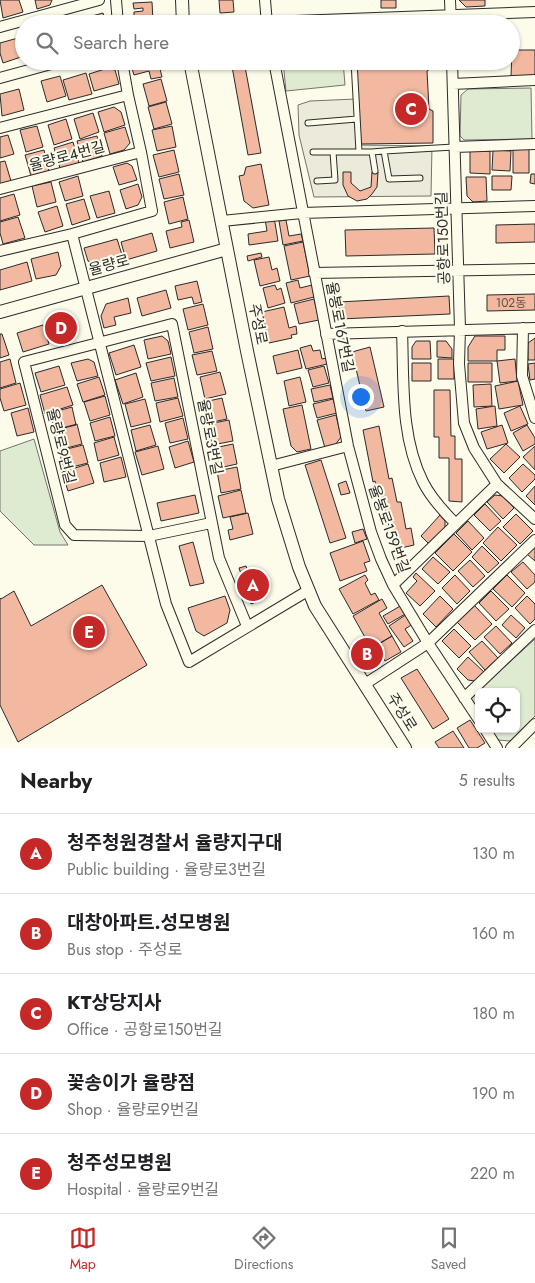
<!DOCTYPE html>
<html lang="en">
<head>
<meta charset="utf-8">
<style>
  body { margin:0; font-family:Jost,"Noto Sans KR",sans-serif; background:#f6f6f6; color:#202124 }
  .controls { position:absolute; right:15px; bottom:15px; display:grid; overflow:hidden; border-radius:8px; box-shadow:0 1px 4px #0004 }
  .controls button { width:45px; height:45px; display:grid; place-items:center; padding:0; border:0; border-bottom:1px solid #e0e0e0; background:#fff; color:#202124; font:25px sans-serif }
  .you { position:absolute; left:360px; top:396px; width:18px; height:18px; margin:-12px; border:4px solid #fff; border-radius:50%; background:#1a73e8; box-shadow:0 0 0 8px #1a73e833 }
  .badge { display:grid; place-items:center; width:32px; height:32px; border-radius:50%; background:#c62828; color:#fff; font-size:16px; font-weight:700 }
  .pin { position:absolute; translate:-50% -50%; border:2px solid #fff; box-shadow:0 1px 5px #0006 }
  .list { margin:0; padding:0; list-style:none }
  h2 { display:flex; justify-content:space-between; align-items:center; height:65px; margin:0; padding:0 20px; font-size:21px }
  h2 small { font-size:16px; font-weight:400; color:#757577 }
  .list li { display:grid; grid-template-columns:32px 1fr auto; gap:15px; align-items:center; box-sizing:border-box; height:80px; padding:0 20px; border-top:1px solid #e0e0e0 }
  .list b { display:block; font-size:19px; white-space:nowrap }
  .list p { margin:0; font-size:16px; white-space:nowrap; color:#757577 }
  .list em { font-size:16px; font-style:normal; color:#757577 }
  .icon { flex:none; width:28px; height:28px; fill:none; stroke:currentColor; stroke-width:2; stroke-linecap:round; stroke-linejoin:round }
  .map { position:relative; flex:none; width:535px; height:748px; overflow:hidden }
  .search { position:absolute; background:#fff; box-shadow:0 1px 4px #0004; left:15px; right:15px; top:15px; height:55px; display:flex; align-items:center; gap:12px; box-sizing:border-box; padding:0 18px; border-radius:28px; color:#757577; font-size:19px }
  .sheet { height:465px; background:#fff }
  nav { display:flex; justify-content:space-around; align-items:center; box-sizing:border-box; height:70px; border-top:1px solid #e0e0e0; background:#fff; font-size:14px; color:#757577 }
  nav a { display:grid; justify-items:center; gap:2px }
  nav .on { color:#c62828 }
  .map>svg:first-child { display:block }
</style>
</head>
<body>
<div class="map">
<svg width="535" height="748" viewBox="0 0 535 748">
  <rect width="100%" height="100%" fill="#fdfbea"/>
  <path fill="#deebd1" stroke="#74746e" d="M283 61H343L345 85 286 91Z
    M531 88 532 139 464 140 460 136 461 95 468 89Z
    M34 439 60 532 68 545H34L0 511V451Z
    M535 639V716L510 741 498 740 491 729H516V692H479V711L470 698Z"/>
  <path fill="#eceadb" stroke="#74746e" d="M356 99 358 145 432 146 431 196 314 197 299 135 298 105 310 101Z"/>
  <path fill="#f2b8a0" stroke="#2b2b2b" d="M0 0H19L23 12 3 18Z
    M35 0H52L50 5 37 9Z
    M219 0H233L234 12 220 13Z
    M381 0H396V8H381Z
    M459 0H485V6L466 7Z
    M152 2 153 21 134 24V12L143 11V8L134 9 133 3Z
    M103 13 106 24H82L81 19Z
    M487 21H503V24H487Z
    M18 38 24 56 3 63 0 53V43Z
    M512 50H535V77L511 76Z
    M135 61H158L162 77 151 79 149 71 134 75 130 62Z
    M231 61H244L261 153 248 155Z
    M356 61H429L430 69 427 71 429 109 433 111V143L361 144Z
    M108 68 115 70 119 84 94 91 89 74Z
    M86 73 92 94 69 100 63 80Z
    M60 76 66 96 47 102 41 81Z
    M161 79 167 101 149 106 143 84Z
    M19 89 24 110 2 116 0 94Z
    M166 102 172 124 154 129 148 107Z
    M114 107 121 112 125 125 104 132 98 112Z
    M93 113 99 132 80 139 74 119Z
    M66 119 72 139 54 145 48 125Z
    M37 126 43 147 26 152 20 130Z
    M172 126 176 147 157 151 152 130Z
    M125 127 130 143 124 150 110 154 104 133Z
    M8 135 14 154 0 158V137Z
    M97 136 102 156 83 162 77 141Z
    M73 142 79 163 60 168 54 148Z
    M513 149H529V173H513Z
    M44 150 49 171 31 176 25 155Z
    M174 150 179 172 159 177 153 155Z
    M493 150 511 151 510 171 492 170Z
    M470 151H490V174L470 173Z
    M5 161 11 181 0 184V162Z
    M127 163 132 166 137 180 119 185 113 167Z
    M261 164 269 205 253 208 244 201 239 176 244 175 246 167Z
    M343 172H351V183L360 191 371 187 372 172H378L377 187 372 194 367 199 357 201 348 196 343 185Z
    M179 174 184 195 164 199 159 179Z
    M531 174H535V184L530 183Z
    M78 176 83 196 65 201 59 182Z
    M492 176H512L511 190H492Z
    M466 177H486L487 201 473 202 467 196Z
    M51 182 56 202 37 207 32 186Z
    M138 184 142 197 138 205 126 209 120 190Z
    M109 191 115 213 97 218 90 196Z
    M14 194 20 215 0 221V198Z
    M183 197 188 219 169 224 164 202Z
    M84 199 90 219 72 225 66 204Z
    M57 206 63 226 45 232 38 212Z
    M18 217 25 238 3 244 0 233V222Z
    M274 217 278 241 249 245 248 234 267 231 265 219Z
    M189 220 194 242 170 248 166 231 182 227 181 222Z
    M286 220 289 236 301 234 303 241 283 245 279 221Z
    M535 224V242L496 243V225Z
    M434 228 435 254 346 256 345 230Z
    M152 233 157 251 126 260 121 242Z
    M117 239 124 261 100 267 88 261 84 248Z
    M303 242 310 276 291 280 284 246Z
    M58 252 61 266 56 275 36 279 31 259Z
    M261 253 262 257 248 261 247 256Z
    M269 257 272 270 277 268 280 281 260 286 254 260Z
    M27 262 32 281 0 290V270Z
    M298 280 300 288 312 285 314 297 291 303 286 283Z
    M197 281 202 302 194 304 192 297 178 300 175 286Z
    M275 285 277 290 281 288 285 303 268 308 263 288Z
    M166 290 171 308 142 316 137 298Z
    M535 294V310L487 311V295Z
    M449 296 450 314 340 319 339 302Z
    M128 298 131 313 114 317 116 325 104 328 101 316 106 304Z
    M314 299 319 320 299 324 294 304Z
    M203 304 208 325 188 330 183 309Z
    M284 307 289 328 296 326 297 334 291 335 292 338 269 343 262 312Z
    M65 317 74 322 77 332 51 340 46 323Z
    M43 325 49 344 23 352 17 333Z
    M208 327 213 349 194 353 189 332Z
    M0 334H2L9 355 0 358Z
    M162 336 168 341 171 354 148 359 144 340Z
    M475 336H505V350H497V361H468V347Z
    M535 338V360H528V343Z
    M416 341H430L431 359H412V347Z
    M437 341H446L452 349V358L437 357Z
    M134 345 141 367 116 375 109 353Z
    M311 345 313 351 320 350 322 359 326 358 327 364 306 369 300 348Z
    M370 347 384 407 366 411 352 352Z
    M298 350 302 368 277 374 273 356Z
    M212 351 217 371 197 375 192 355Z
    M171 357 175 376 151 381 146 363Z
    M10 359 16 383 0 388V362Z
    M88 359 94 362 98 376 77 381 71 363Z
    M438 359H454V379H438Z
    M515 359 517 381 500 383 497 361Z
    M412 363H431V381H412Z
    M468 363H492V382H468Z
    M535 363V379L530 380 528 364Z
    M59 366 65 385 41 392 35 373Z
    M324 366 329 383 313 387 308 370Z
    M220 372 226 394 205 399 200 377Z
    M136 373 143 397 123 404 115 380Z
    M99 377 105 395 83 402 77 384Z
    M300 377 306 402 289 406 284 381Z
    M174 378 178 397 155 401 151 383Z
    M518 381 523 405 499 409 495 386Z
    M20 383 26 405 4 411 0 398V389Z
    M491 384 492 406 474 407 473 385Z
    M330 385 333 398 314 402 311 389Z
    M67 387 73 405 45 414 40 395Z
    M434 390H450L451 436H455V459H462V502L449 501V458H439V437H434Z
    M105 396 110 415 90 421 84 402Z
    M178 398 183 416 160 422 156 403Z
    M222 398 227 419 208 423 204 402Z
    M145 399 151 422 131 427 125 404Z
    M333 399 337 413 317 418 313 404Z
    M302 405 311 449 297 452 291 446 283 409Z
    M495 406 497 426 478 429 476 409Z
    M520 406 528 424 511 431 504 413Z
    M72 407 76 425 55 430 50 413Z
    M28 408 34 432 17 436 11 413Z
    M336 415 341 437 335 445 325 448 317 420Z
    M110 417 115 436 95 441 90 423Z
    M183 418 188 439 170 443 165 423Z
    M229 420 233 441 212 445 208 424Z
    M77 424 82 444 59 450 55 430Z
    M150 425 156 445 136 451 131 430Z
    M502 425 508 443 487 449 481 432Z
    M527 425 535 438V444L523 451 513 433Z
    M379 426 389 479 392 478 397 502H401L406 529 411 528 414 545 397 549 394 532H390L385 507 381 508 375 481 373 482 363 430Z
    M114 437 119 455 98 461 94 443Z
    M188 441 194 462 175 468 169 447Z
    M233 444 237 464 219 468 214 448Z
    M506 444 520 457 504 473 490 459Z
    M83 445 88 463 64 469 59 451Z
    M158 446 164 469 142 475 135 452Z
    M535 446V470L523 457Z
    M121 457 126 477 104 482 100 463Z
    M321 460 346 538 330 543 305 465Z
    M88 464 94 483 68 491 62 472Z
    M523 464 535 475V479L522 492 509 478Z
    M237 467 241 489 221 493 217 471Z
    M346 481 350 493 341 495 338 484Z
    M535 486V505L526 496Z
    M241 490 246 513 223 518 218 496Z
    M195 495 199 513 161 521 157 503Z
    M495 495 503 496 514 508 503 519 487 502Z
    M485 504 501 521 490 531 474 515Z
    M248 513 253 534 230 540 228 530 233 529 230 517Z
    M516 514 533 531 520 544 503 527Z
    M440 515 445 521V529L430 545 421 536Z
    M468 521 484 538 472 550 456 533Z
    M498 527 517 545 501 561 483 543Z
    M363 529 367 539 355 543 352 532Z
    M454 534 472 552 453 571 435 553Z
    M363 541 370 561 364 563 367 571 340 581 330 553Z
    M193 542 204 583 190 586 179 546Z
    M482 546 499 563 488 573 472 557Z
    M535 546V561L527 554Z
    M433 557 450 572 438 584 422 569Z
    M470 560 485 576 473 587 458 571Z
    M523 562 535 575V582L527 589 511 572Z
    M246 566 249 575 256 573 264 595 255 598 256 602 251 604 239 568Z
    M416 573 435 591 420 606 406 593 417 581 413 577Z
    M365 575 368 580 365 583 371 595 375 593 379 600 353 614 339 589Z
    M455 575 470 591 457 604 442 588Z
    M507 575 525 593 512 607 493 589Z
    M102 585 147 665 18 742 0 705V598L1 599 14 591 31 626Z
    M491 591 509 609 496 621 479 603Z
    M225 596 230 610 227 623 204 636 196 631 188 608Z
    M440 596 453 609 436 627 423 614Z
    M527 596 535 604V619L530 624 515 608Z
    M382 599 387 608 379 613 392 636 371 648 353 616Z
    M402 605 407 613 388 624 383 616Z
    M474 605 492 624 475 640 457 622Z
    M407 614 413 624 405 629 413 641 404 647 389 626Z
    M511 615 525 628 516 638 502 625Z
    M496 626 512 643 500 654 484 637Z
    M454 629 471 646 459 658 442 641Z
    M392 636 401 652 385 661 376 646Z
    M482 641 498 658 485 670 469 652Z
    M468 657 484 672 475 681 468 680 457 669Z
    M417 669 449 719 433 729 401 678Z
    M470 720 485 743 477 748H469L457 728Z
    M453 731 464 748H439L435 742Z"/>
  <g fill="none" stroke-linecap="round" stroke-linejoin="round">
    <defs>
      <path id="service" d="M354 61 359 152
        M308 123 357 119
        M313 152H372
        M375 171 372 152 384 151
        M420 178 389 179 384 151 454 147
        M317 181 335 180 333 152"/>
      <path id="minor" d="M116 0 118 24
        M265 0 267 24
        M450 0 451 24
        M214 24 535 12
        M0 27 99 0
        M122 61 128 95
        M274 61 348 446 371 532 381 559 393 585 428 643 479 720
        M452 61 460 329 459 364 464 423 474 448 497 484 535 519
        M0 78 62 61
        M453 84 535 80
        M0 128 128 95 141 152 152 211 72 234 0 251
        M455 147 535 144
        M0 189 141 152
        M222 221 302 213 535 206
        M72 234 166 604 189 662 309 590
        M314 273 535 269
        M523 328 522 376 535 418
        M402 331C404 381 400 436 423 482 431 498 444 512 456 524
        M326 334 535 328
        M271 466 348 446
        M211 523 149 536 74 535 65 525 24 362 172 324 219 558 247 626
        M393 585 497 484
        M365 684 428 643 535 540
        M464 698 535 630
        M485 729 497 748
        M511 748 535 724"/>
      <path id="tertiary" d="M182 0 183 24
        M190 61 247 351 278 499 299 567 315 606 405 748
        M0 312 227 249"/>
    </defs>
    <use href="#service" stroke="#2b2b2b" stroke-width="7"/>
    <use href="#minor" stroke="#2b2b2b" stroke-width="12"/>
    <use href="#tertiary" stroke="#2b2b2b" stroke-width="14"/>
    <use href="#service" stroke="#fdfbea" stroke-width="5"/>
    <use href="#minor" stroke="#fdfbea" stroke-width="10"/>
    <use href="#tertiary" stroke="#fdfbea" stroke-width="12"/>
  </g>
  <g text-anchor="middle" stroke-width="4" stroke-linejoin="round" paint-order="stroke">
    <g font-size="12" fill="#5d4e48">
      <text x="511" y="307">102동</text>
    </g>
    <g font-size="15" fill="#2b2b2b" stroke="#fdfbea">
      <text transform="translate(67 156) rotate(-15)" y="5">율량로4번길</text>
      <text transform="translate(443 238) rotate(-92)" y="5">공항로150번길</text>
      <text transform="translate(109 265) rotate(-15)" y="5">율량로</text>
      <text transform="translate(258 324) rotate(79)" y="5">주성로</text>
      <text transform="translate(340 327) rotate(79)" y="5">율봉로167번길</text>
      <text transform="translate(210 437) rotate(79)" y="5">율량로3번길</text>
      <text transform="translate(61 446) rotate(76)" y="5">율량로9번길</text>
      <text transform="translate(389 529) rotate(70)" y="5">율봉로159번길</text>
      <text transform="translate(402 712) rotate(58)" y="5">주성로</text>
    </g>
  </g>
</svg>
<div class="controls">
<button><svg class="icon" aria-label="locate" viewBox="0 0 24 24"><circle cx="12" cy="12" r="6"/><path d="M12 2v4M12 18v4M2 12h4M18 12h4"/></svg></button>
</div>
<div class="you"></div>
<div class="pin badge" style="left:253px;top:585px">A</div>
<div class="pin badge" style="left:367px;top:654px">B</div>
<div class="pin badge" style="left:411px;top:109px">C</div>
<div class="pin badge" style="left:61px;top:328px">D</div>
<div class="pin badge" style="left:89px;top:632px">E</div>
<div class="search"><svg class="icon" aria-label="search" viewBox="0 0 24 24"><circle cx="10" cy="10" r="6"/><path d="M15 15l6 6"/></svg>Search here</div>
</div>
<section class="sheet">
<h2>Nearby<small>5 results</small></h2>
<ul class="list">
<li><span class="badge">A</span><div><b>청주청원경찰서 율량지구대</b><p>Public building · 율량로3번길</p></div><em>130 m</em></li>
<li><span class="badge">B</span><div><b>대창아파트.성모병원</b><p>Bus stop · 주성로</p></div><em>160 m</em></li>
<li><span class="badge">C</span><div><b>KT상당지사</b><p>Office · 공항로150번길</p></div><em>180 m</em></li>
<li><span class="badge">D</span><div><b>꽃송이가 율량점</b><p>Shop · 율량로9번길</p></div><em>190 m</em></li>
<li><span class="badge">E</span><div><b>청주성모병원</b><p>Hospital · 율량로9번길</p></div><em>220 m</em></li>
</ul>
</section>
<nav>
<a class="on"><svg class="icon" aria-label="map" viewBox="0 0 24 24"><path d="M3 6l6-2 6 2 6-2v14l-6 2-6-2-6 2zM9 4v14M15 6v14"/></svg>Map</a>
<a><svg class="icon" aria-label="directions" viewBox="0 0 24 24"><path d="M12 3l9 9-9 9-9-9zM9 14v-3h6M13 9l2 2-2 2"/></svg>Directions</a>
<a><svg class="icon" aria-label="saved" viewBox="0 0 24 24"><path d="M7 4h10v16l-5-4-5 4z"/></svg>Saved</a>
</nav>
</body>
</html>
